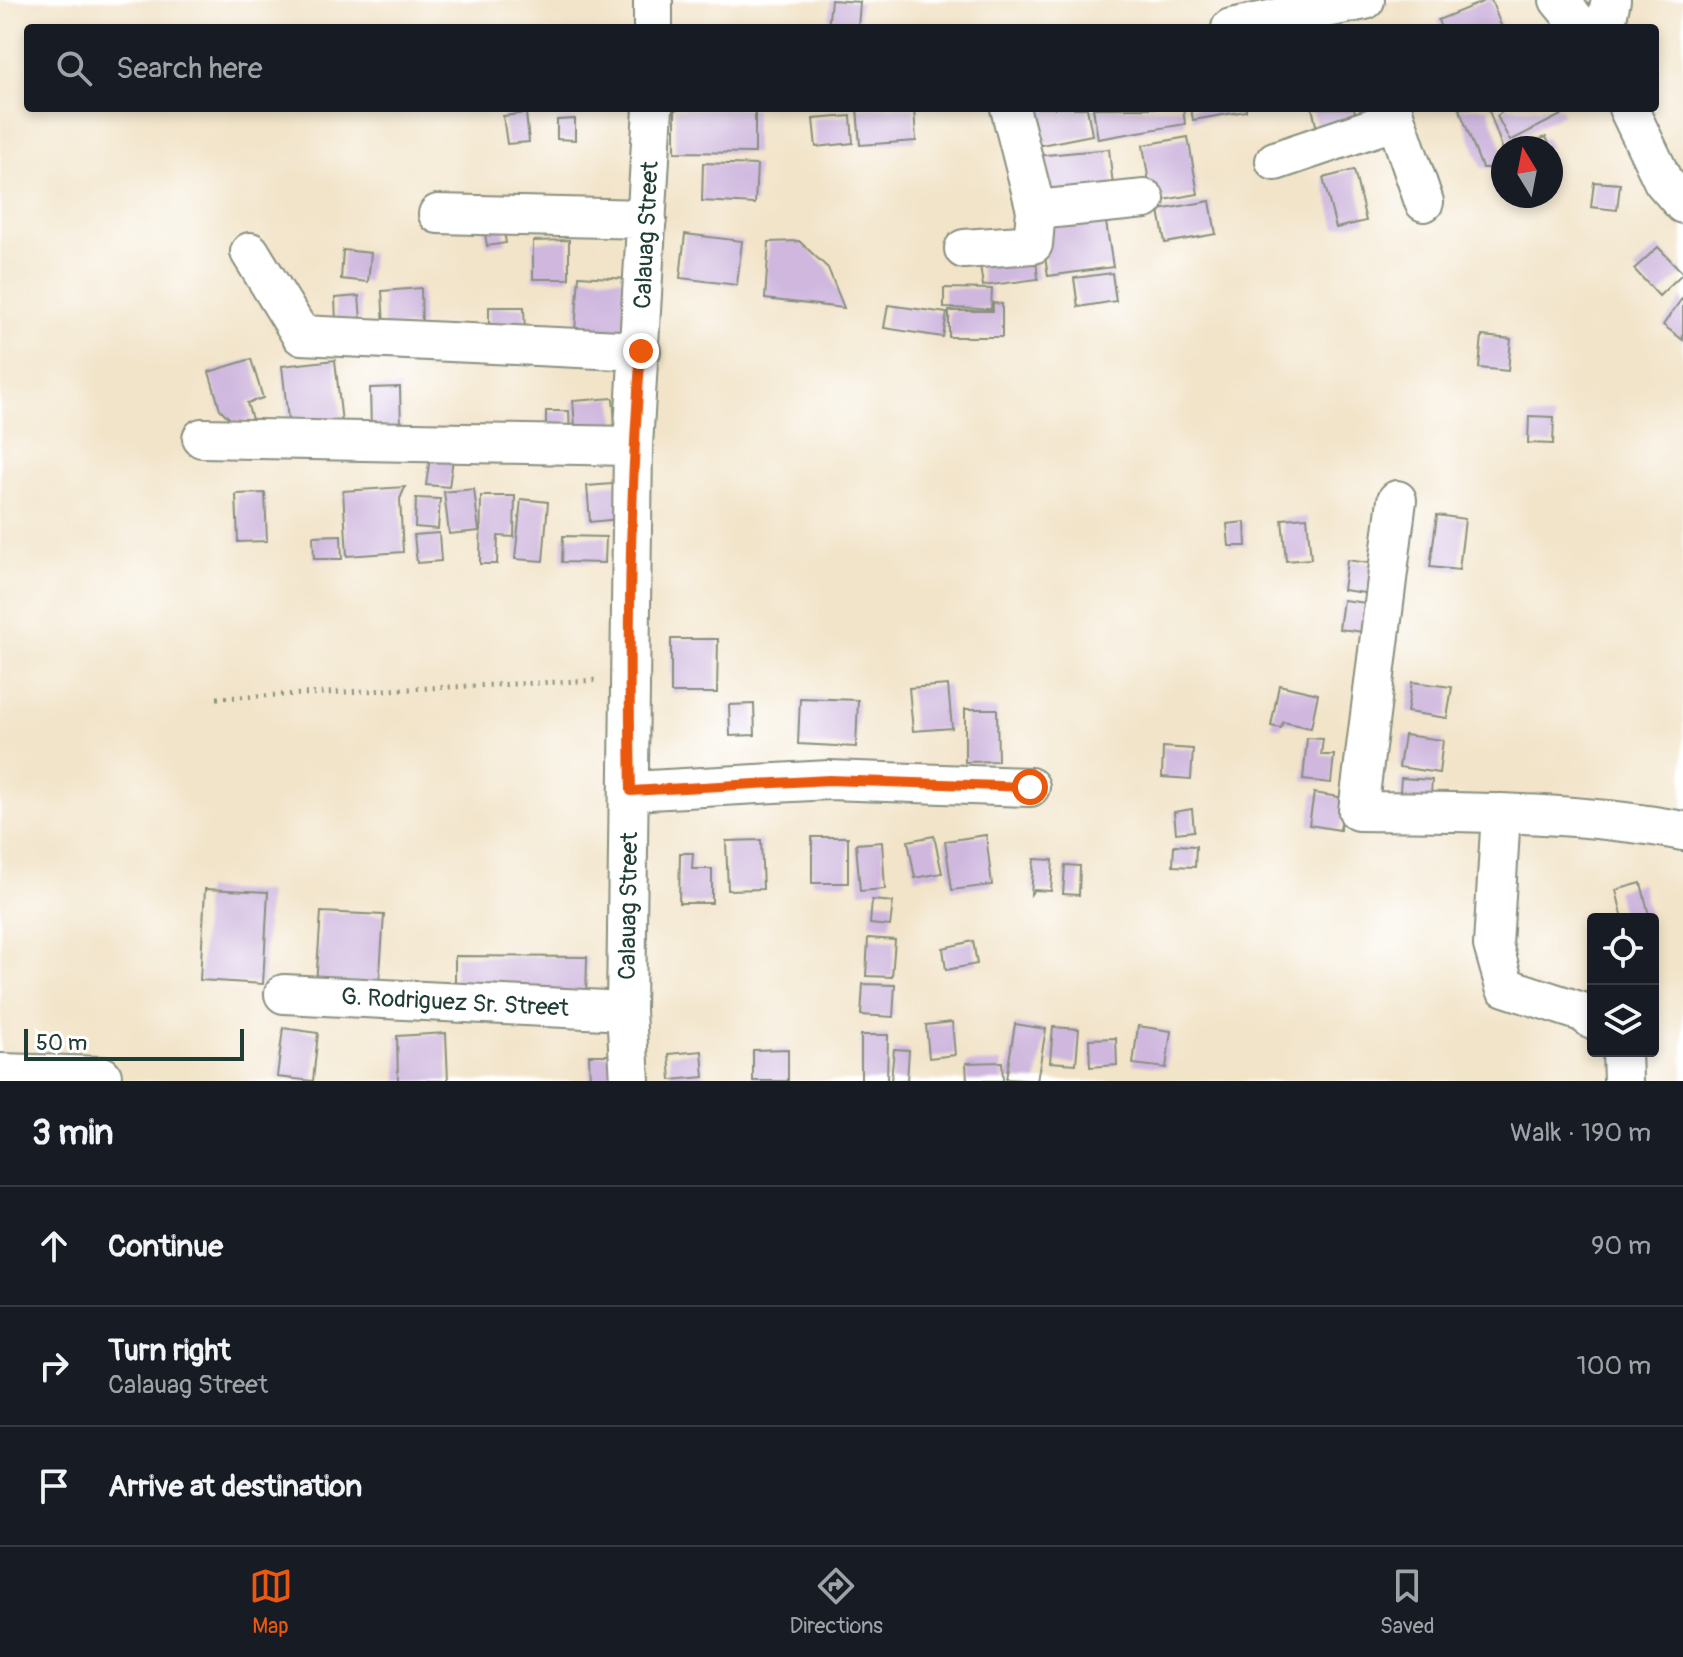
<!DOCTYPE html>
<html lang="en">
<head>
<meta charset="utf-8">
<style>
  body { margin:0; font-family:Pangolin,sans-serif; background:#242831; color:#f1f3f6 }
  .controls { position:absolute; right:24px; bottom:24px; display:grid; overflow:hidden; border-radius:8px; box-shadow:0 4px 12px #0003 }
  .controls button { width:72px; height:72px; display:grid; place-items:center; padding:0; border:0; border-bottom:2px solid #363941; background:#171b24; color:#f1f3f6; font:40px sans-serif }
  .compass { position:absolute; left:1491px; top:136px; width:72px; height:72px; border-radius:50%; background:#171b24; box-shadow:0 4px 12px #0003; rotate:350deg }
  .scale { position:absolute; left:24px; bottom:20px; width:220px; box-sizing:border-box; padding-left:8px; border:4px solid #1f3d34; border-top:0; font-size:22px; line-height:28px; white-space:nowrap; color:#1f3d34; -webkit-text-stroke:6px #fff; paint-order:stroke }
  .stop { position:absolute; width:24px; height:24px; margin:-18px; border:6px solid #ea580c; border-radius:50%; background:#fff }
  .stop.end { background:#ea580c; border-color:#fff; box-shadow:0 2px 8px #0008 }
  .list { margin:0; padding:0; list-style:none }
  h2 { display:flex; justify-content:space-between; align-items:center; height:104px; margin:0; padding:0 32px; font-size:34px }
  h2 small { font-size:26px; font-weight:400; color:#9ea1a6 }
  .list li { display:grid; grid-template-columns:52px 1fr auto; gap:24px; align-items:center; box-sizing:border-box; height:120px; padding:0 32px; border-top:2px solid #363941 }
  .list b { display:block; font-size:30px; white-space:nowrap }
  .list p { margin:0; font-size:26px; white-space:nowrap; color:#9ea1a6 }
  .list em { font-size:26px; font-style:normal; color:#9ea1a6 }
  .icon { flex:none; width:44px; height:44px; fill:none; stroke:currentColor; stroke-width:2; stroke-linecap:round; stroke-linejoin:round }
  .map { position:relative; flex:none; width:1683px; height:1081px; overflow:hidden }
  .search { position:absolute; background:#171b24; box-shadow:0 4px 12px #0003; left:24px; right:24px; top:24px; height:88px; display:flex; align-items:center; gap:20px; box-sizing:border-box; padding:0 28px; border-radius:8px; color:#9ea1a6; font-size:30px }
  .sheet { height:464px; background:#171b24 }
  nav { display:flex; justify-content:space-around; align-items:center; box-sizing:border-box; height:112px; border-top:2px solid #363941; background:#171b24; font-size:22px; color:#9ea1a6 }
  nav a { display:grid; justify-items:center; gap:4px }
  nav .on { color:#ea580c }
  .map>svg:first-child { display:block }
</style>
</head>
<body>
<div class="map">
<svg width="1683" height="1081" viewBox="0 0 1683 1081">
  <rect width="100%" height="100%" fill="#fff"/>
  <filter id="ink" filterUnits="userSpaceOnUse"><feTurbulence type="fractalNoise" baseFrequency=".0125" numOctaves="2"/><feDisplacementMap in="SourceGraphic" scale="16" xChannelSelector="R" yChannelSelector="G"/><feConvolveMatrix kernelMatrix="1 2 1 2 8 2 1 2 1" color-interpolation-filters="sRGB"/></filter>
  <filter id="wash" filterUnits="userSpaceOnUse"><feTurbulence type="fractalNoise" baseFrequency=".006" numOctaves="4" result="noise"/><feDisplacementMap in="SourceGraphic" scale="32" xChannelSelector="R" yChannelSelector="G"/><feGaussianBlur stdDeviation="1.8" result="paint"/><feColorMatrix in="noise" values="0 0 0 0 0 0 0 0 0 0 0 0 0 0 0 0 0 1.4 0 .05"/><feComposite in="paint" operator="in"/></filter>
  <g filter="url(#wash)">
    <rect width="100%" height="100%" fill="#f2e4c9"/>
    <g id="blocks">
      <path fill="#cfb7de" d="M831 0 860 2 858 28H828Z
        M1487 0H1491L1502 28H1441L1438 20Z
        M857 108H914L916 141 860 145Z
        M1028 108H1087L1092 135 1036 146Z
        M1093 108H1183L1185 124 1098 139Z
        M1191 108H1246V111L1193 120Z
        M1312 108H1354L1357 120 1317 129Z
        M1459 108H1488L1503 150V168H1482Z
        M1507 108H1560L1563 114 1510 141 1497 116Z
        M675 109H755V153L675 152Z
        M526 113 529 142 507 144 503 116Z
        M851 116 853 143 816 147 813 119Z
        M575 119V140L557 139V120Z
        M1188 137 1198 194 1152 202 1143 145Z
        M1546 137 1551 148H1516Z
        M1109 149 1114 195 1040 202 1036 156Z
        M703 163 757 165 755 204 702 201Z
        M1354 170 1366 221 1336 228 1323 178Z
        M1594 182 1620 184 1617 210 1591 207Z
        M1210 201 1216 234 1165 243 1159 210Z
        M1105 216 1113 267 1048 276 1040 225Z
        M502 220 506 243 487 246 483 222Z
        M685 234 742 241 737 285 680 278Z
        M569 240V279H533V241Z
        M799 241 828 268 844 308 765 299 769 242Z
        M1658 247 1683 273 1659 296 1634 269Z
        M343 250 371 253 368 282 341 279Z
        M1035 251 1038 279 983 286 979 258Z
        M1112 273 1116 301 1078 307 1074 278Z
        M579 276 629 279 623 335 575 332Z
        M421 288 422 326 384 328 382 291Z
        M944 288 992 289 991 309 944 308Z
        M359 296 361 320 336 322 335 298Z
        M1683 297V340L1663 325Z
        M993 303 1002 304V337H949V311H993Z
        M888 305 947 313 943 337 884 328Z
        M489 307H524L525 335 489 336Z
        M1482 336 1511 339 1508 371 1479 368Z
        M251 359 263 398 247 403 252 419 235 424 220 409 209 372Z
        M335 360 342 423 289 429 282 366Z
        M400 387 401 429 371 431 370 388Z
        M613 398 616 435 576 438 573 401Z
        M546 411H569L570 439H546Z
        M1529 416 1554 417 1553 444 1528 443Z
        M430 456 453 459 449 487 426 485Z
        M625 483 628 518 590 522 587 486Z
        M405 487 400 499 403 552 347 556 343 491Z
        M474 489 479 531 449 534 444 492Z
        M265 493 267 541 238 542 236 494Z
        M481 496H515L514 537 498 536 497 564H480Z
        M416 498 440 499 438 529 415 527Z
        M521 499 548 502 543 561 515 559Z
        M1437 515 1465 519 1459 570 1430 567Z
        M1307 517 1311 559 1286 561 1282 519Z
        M1245 522 1246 546H1229L1227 524Z
        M439 533 441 561 417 563 414 535Z
        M341 535 342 559H314L313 536Z
        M563 536 606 537 605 563 562 562Z
        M1347 560 1383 565 1379 595 1343 590Z
        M1343 600 1367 603 1363 632 1339 629Z
        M671 639H718L717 693H671Z
        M1412 682 1452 687 1447 718 1407 712Z
        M948 685 952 728 913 731 909 688Z
        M1279 685 1318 694 1311 728 1283 722 1281 728 1271 726Z
        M800 698 858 700 856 747 798 744Z
        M754 704 755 735 730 736 729 705Z
        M965 709H997L998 761 965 762Z
        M1404 735 1443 740 1439 773 1399 767Z
        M1307 738 1323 739 1321 755H1334L1331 783 1303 780Z
        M1163 747 1193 749 1191 779 1162 777Z
        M1401 778 1432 780 1430 808 1399 805Z
        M1314 793 1345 798 1340 830 1309 825Z
        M1192 809 1194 831 1176 833 1174 812Z
        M986 835 992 885 952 890 945 841Z
        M934 836 942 873 915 878 908 841Z
        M812 837H848V883H812Z
        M761 840 763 889 728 890 726 841Z
        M882 842 885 889 860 891 856 844Z
        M1174 845 1196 846 1195 867 1173 866Z
        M680 853H693L692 869H712V903H679Z
        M1034 859 1053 860 1051 891 1034 890 1031 894Z
        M1065 865 1080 866 1079 895 1063 894Z
        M1641 883 1650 919H1623L1616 890Z
        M205 889 268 892 263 984 200 980Z
        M872 900 893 902 890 926 870 924Z
        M321 912 384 915 379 987 316 984Z
        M868 938 895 940 892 977 866 976Z
        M973 941 977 964 946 970 943 948Z
        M455 956 587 957 586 1001 455 999Z
        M863 984 895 985 893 1017 861 1015Z
        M952 1022 955 1055 929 1058 926 1025Z
        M1015 1024 1046 1029 1037 1081 1006 1079Z
        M1138 1026 1171 1031 1166 1068 1133 1064Z
        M1053 1027 1079 1029 1076 1064 1050 1062Z
        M283 1028 318 1033 313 1081 277 1077Z
        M446 1033 448 1081H398L397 1036Z
        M861 1035H888L887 1081H861Z
        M1116 1038 1117 1065 1090 1067 1089 1039Z
        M788 1049V1081H753V1050Z
        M894 1049 909 1050 907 1081H891Z
        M702 1051 704 1077 671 1080 669 1054Z
        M589 1055H611V1081H590Z
        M1002 1062 1003 1081H967L966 1063Z"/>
    </g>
  </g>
  <g filter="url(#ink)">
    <use href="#blocks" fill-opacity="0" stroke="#88907e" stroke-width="2"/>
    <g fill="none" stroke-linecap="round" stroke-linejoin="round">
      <defs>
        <path id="minor" d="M653 0V28
          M1559 0 1582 28
          M1231 28 1365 0
          M1605 28 1611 0
          M1010 108 1036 210 1145 199
          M1392 108 1424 202
          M1628 108 1663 181 1683 204
          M1275 161 1396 120
          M438 214 647 219
          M964 249 1033 244 1036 210
          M250 252 301 335 641 351
          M202 438 633 446
          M1397 500 1358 811C1467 812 1576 811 1683 831
          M631 791 829 780 1030 787
          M1501 813 1493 945 1505 987 1582 1012 1593 1020
          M284 994 626 1011
          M1622 1051 1623 1081
          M0 1073 102 1076
          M630 1081 626 1011 633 446 653 108"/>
      </defs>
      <use href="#minor" stroke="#88907e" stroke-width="42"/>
      <path stroke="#88907e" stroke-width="5" stroke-dasharray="2 6" stroke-linecap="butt" d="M217 698 600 680"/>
      <use href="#minor" stroke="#fff" stroke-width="38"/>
    </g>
  </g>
  <g fill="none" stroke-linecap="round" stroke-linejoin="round" filter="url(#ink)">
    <path stroke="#ea580c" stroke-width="10" d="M641 351C629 497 628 644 631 791L829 780 1030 787"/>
  </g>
  <g text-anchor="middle" stroke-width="8" stroke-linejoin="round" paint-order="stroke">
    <g font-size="24" fill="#1f3d34" stroke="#fff">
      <text transform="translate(646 235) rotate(-87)" y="8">Calauag Street</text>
      <text transform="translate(628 906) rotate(-89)" y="8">Calauag Street</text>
      <text transform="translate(455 1002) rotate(3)" y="8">G. Rodriguez Sr. Street</text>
    </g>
  </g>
</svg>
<div class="controls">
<button><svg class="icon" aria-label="locate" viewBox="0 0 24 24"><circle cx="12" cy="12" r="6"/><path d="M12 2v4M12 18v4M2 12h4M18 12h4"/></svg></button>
<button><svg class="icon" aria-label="layers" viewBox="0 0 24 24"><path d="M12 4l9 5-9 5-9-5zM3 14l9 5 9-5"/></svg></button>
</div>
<svg class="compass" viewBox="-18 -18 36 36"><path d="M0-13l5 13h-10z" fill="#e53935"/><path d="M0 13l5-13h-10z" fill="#9ea1a6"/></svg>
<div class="scale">50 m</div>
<div class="stop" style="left:1030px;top:787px"></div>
<div class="stop end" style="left:641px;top:351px"></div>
<div class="search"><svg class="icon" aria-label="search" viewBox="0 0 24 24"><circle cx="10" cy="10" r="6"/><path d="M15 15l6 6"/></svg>Search here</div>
</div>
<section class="sheet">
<h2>3 min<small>Walk · 190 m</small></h2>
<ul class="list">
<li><svg class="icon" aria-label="ahead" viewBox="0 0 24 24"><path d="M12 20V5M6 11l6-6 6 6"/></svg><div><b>Continue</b></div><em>90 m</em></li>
<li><svg class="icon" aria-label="right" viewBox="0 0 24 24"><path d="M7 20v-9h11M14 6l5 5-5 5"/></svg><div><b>Turn right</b><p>Calauag Street</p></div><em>100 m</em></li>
<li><svg class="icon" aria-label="arrive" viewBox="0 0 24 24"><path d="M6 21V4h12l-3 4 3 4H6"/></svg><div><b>Arrive at destination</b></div></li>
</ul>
</section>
<nav>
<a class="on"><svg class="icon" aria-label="map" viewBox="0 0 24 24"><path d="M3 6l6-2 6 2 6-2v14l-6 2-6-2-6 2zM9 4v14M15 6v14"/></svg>Map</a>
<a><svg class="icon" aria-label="directions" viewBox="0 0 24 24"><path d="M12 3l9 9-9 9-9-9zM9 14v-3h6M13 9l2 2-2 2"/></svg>Directions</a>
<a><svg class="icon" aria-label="saved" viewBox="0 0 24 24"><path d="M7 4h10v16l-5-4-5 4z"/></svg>Saved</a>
</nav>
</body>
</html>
